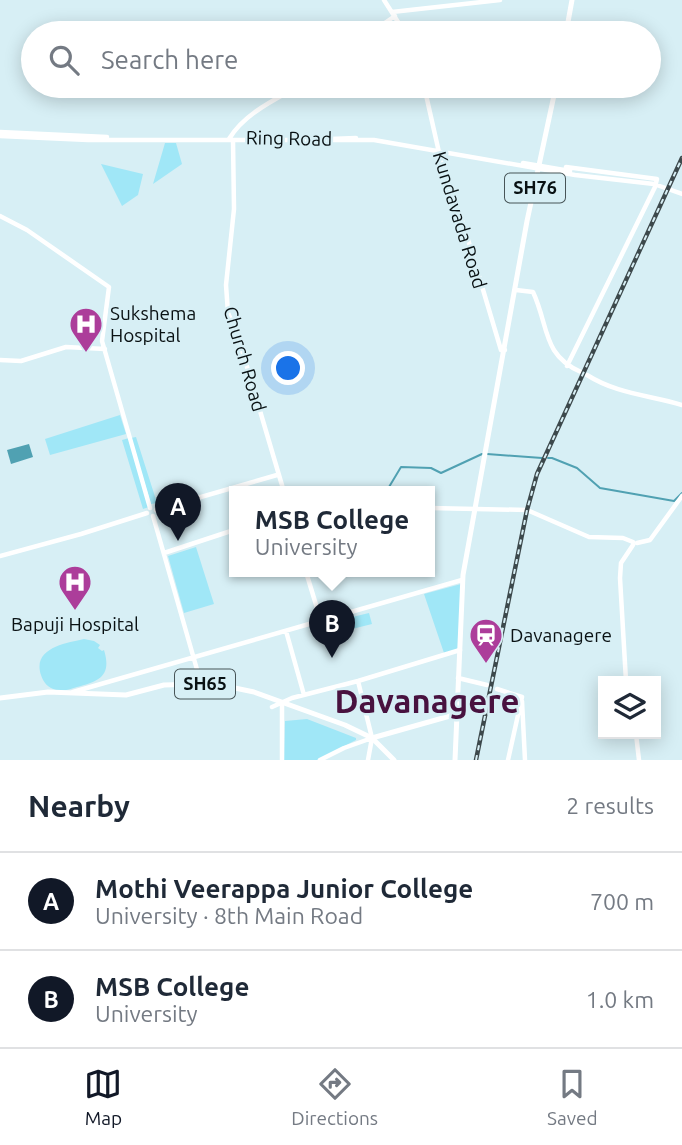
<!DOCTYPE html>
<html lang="en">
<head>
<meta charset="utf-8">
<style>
  body { margin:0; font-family:Ubuntu,sans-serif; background:#f6f6f7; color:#1f2937 }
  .controls { position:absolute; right:21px; bottom:21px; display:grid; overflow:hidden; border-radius:0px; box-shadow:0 4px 18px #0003 }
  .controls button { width:63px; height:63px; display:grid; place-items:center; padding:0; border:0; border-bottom:2px solid #e0e1e3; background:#fff; color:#1f2937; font:35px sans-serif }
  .you { position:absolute; left:289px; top:369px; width:24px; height:24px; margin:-18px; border:5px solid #fff; border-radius:50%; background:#1a73e8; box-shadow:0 0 0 10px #1a73e833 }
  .badge { display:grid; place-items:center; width:46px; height:46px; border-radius:50%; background:#111827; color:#fff; font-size:23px; font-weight:700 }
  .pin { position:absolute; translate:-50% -58px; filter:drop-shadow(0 2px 4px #0008) }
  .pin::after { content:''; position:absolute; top:37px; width:24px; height:21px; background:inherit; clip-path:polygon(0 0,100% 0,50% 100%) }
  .popup { position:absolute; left:229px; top:486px; width:206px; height:91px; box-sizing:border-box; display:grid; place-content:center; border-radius:0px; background:#fff; filter:drop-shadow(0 2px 5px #0005); font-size:23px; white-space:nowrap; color:#747a83 }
  .popup b { font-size:26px; color:#1f2937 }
  .popup::after { content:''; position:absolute; left:50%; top:100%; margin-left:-14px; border:14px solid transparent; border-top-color:#fff }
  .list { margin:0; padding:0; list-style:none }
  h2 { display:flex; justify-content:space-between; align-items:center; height:91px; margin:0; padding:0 28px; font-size:30px }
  h2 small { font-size:23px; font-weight:400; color:#747a83 }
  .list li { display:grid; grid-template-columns:46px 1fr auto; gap:21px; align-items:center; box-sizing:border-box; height:98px; padding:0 28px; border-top:2px solid #e0e1e3 }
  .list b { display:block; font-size:26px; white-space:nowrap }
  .list p { margin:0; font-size:23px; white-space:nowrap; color:#747a83 }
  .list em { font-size:23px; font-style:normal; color:#747a83 }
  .icon { flex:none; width:38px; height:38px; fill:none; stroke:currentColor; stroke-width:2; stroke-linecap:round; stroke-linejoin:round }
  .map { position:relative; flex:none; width:682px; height:760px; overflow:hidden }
  .search { position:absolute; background:#fff; box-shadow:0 4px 18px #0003; left:21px; right:21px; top:21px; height:77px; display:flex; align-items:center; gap:18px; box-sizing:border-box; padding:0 24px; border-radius:38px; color:#747a83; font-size:26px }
  .sheet { height:287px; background:#fff }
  nav { display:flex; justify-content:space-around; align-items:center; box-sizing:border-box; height:98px; border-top:2px solid #e0e1e3; background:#fff; font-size:19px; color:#747a83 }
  nav a { display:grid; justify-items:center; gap:4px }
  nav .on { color:#111827 }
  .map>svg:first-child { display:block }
</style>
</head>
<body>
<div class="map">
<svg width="682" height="760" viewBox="0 0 682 760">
  <rect width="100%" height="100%" fill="#d7eff5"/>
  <path fill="#a0e7f7" d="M165 143H176L182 164 153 184Z
    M101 164 143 174 138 195 122 206Z
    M120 415 126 434 50 455 45 439Z
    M136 437 157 503 151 504 131 438Z
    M129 438 149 507 143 509 122 440Z
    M196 547 214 604 184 613 168 556Z
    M461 584 459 649 444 653 424 594Z
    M369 613 372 624 348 630 344 619Z
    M84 639 94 641 100 645 98 648 102 651 104 650C112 676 99 681 77 687 70 689 63 692 56 690 48 688 43 682 41 675 32 648 66 643 84 639Z
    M307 719 356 738V740L317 760H284L285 721Z"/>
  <path fill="#50a1b2" d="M29 444 33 457 11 464 7 450Z"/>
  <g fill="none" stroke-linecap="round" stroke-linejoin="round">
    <path stroke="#50a1b2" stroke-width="2" d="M487 454 542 458
      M548 458H552L577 468 600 488 674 501 682 493
      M386 492 401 467 431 468 441 473 482 454"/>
    <path stroke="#fff" stroke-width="4.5" d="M384 0 405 33
      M392 12 500 0
      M370 33 395 16
      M424 86 443 170 464 226 501 350H505
      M0 132 107 137
      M0 136 88 140H374L575 175 654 184 682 194
      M229 139C244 114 274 100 299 86
      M330 139 356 138
      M233 140 234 209 226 285 228 313 237 333 284 492
      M523 163 570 171
      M566 167 657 179 655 187 567 366
      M0 216 27 230 109 287 102 341 150 508
      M516 290 533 292C549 326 542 355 581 372
      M0 360 21 361 66 347 105 349
      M587 375C617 394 649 395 682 405
      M430 508 527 510 589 537 623 538 633 542
      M156 510 277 475
      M153 516 198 673 204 684
      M637 543 650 540 682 496
      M164 553 234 530
      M0 556 81 534 147 513
      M306 572 321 621
      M286 631 304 695
      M458 678 487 685
      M358 681 372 738 368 760
      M626 681 620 578 621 563 633 545
      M497 689 522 697
      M73 692 462 580
      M522 701 525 760
      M282 703V760
      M272 707 292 698 358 681 460 650
      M636 734 639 760
      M320 760 344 748 372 738
      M508 760 522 697"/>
    <path stroke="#fff" stroke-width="5" d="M566 33 572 0
      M0 698 48 692 126 695 164 685 201 684 230 687 254 692 345 725 372 738 394 760
      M372 738 457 714
      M455 760 463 575 527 221 556 86"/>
    <defs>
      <path id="rail" d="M476 760 527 510 537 474 682 158"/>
    </defs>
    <use href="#rail" stroke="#3d494c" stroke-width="4.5"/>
    <use href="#rail" stroke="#d7eff5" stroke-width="2" stroke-dasharray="5" stroke-linecap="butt"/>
  </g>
  <defs>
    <symbol id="hospital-pin" viewBox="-11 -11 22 30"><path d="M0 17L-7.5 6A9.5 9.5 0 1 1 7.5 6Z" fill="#ac3d9a" stroke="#d7eff5"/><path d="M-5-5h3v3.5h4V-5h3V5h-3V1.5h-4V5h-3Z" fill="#fff"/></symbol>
    <symbol id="station-pin" viewBox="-11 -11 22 30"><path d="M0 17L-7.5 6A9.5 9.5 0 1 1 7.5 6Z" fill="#ac3d9a" stroke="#d7eff5"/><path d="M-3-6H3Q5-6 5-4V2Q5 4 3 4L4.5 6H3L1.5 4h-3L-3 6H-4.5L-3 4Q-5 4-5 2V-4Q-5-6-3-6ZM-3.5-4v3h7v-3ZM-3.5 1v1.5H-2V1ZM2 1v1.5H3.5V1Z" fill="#fff"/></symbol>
  </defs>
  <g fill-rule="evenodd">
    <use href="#hospital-pin" x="67" y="305" width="38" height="52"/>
    <use href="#hospital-pin" x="56" y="563" width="38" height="52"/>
    <use href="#station-pin" x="467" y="616" width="38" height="52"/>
  </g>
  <g text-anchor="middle" stroke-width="5" stroke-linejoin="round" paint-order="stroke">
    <g fill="#d7eff5" stroke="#475457" stroke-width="2">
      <rect x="505" y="173.5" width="60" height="29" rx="5"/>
      <rect x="175" y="669.5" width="60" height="29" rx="5"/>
    </g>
    <g font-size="18" font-weight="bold" fill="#091113">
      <text x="535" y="194">SH76</text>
      <text x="205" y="690">SH65</text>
    </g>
    <g font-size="19" fill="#091113" stroke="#d7eff5">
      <text transform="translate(289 138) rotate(1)" y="7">Ring Road</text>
      <text transform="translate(460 220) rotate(73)" y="7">Kundavada Road</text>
      <text transform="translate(245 359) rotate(74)" y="7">Church Road</text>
    </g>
    <g font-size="19" fill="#091113" stroke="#d7eff5" text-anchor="start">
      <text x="110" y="320">Sukshema<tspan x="110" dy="22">Hospital</tspan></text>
      <text x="75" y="631" text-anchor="middle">Bapuji Hospital</text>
      <text x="510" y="642">Davanagere</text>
    </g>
    <g font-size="33" font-weight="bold" fill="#48123f" stroke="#d7eff5">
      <text x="427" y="713">Davanagere</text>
    </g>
  </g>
</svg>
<div class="controls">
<button><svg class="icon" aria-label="layers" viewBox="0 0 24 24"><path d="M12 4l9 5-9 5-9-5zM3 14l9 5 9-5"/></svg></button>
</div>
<div class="you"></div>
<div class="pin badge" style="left:178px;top:541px">A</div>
<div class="pin badge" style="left:332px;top:658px">B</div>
<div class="popup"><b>MSB College</b>University</div>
<div class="search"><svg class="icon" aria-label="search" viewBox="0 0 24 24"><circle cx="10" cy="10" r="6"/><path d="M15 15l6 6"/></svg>Search here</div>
</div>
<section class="sheet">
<h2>Nearby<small>2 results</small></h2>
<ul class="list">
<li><span class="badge">A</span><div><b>Mothi Veerappa Junior College</b><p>University · 8th Main Road</p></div><em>700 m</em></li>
<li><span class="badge">B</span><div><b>MSB College</b><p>University</p></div><em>1.0 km</em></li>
</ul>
</section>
<nav>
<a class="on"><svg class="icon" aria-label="map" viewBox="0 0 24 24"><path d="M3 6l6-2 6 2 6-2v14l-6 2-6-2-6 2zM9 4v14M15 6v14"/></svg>Map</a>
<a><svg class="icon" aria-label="directions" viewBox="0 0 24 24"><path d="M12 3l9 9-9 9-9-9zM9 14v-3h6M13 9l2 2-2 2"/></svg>Directions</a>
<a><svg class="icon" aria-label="saved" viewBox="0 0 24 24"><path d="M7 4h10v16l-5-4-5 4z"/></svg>Saved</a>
</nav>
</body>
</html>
